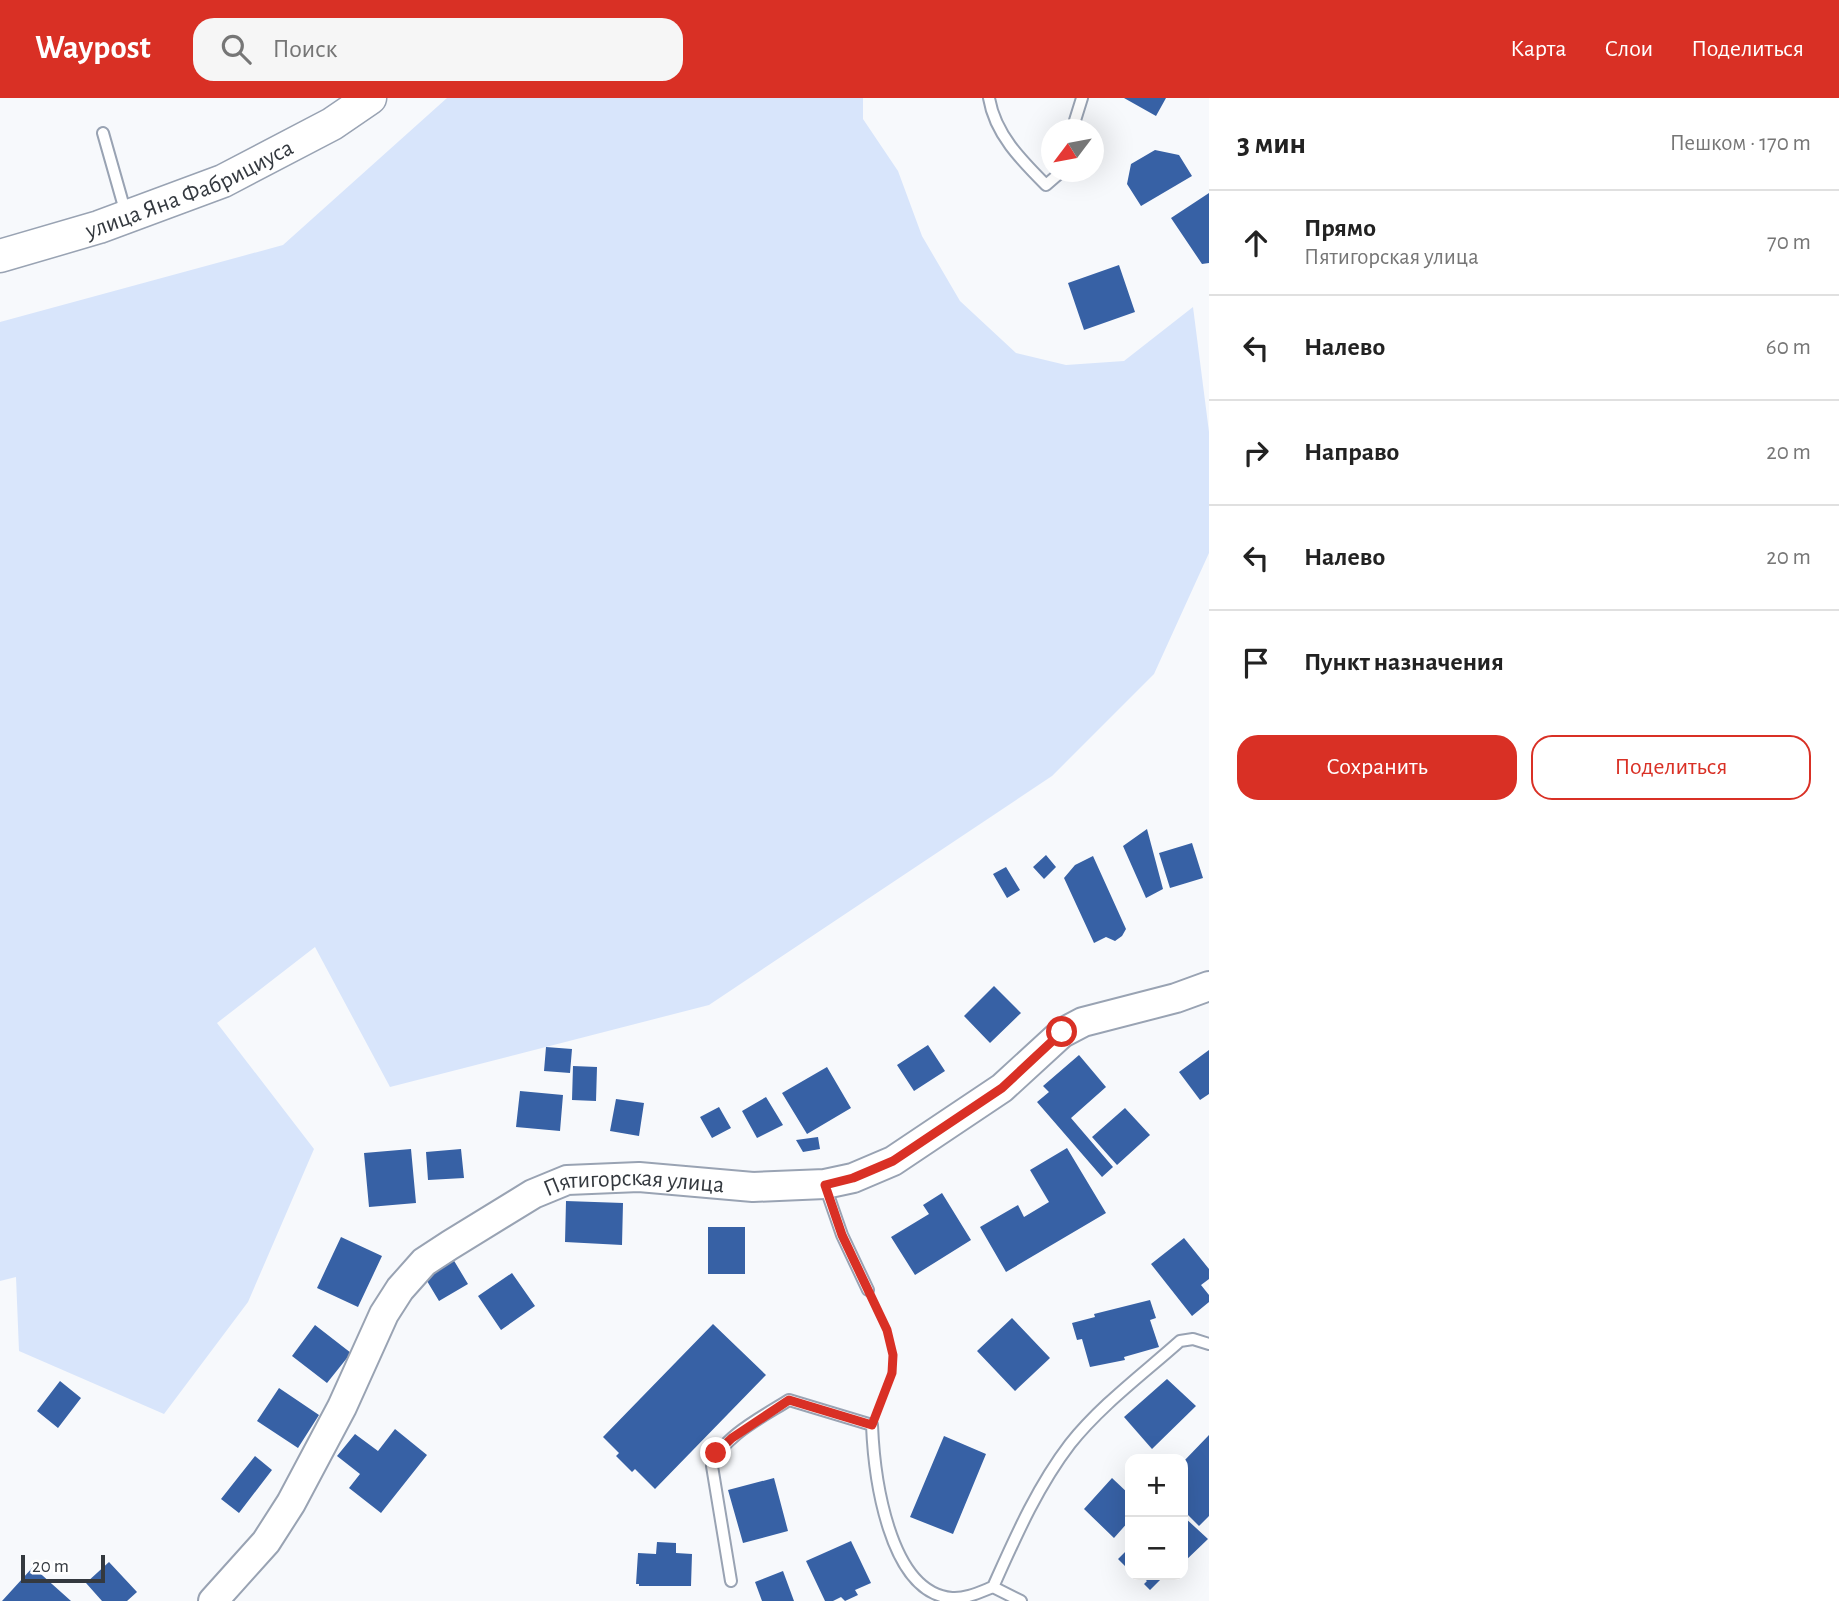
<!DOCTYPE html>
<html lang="ru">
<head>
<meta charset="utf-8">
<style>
  body { margin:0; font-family:"Alegreya Sans",sans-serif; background:#f6f6f6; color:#222 }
  .controls { position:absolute; right:21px; bottom:21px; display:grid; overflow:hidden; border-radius:14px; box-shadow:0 7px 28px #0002 }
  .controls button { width:63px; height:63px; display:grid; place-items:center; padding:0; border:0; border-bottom:2px solid #e0e0e0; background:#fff; color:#222; font:35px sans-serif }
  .compass { position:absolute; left:1041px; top:21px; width:63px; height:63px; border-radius:50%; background:#fff; box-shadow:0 7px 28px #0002; rotate:238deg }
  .scale { position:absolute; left:21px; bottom:18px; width:84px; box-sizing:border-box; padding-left:7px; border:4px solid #34393f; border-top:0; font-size:19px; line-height:24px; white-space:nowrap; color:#34393f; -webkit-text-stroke:5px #fff; paint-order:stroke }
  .stop { position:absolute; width:21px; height:21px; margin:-16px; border:5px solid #d93025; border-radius:50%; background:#fff }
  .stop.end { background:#d93025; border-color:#fff; box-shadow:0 2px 7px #0008 }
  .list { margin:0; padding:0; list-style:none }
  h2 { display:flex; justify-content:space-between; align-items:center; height:91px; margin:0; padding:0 28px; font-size:30px }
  h2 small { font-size:23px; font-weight:400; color:#767676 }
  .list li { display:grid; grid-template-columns:46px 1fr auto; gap:21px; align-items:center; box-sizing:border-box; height:105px; padding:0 28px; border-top:2px solid #e0e0e0 }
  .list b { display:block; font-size:26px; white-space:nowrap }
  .list p { margin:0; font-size:23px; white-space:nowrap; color:#767676 }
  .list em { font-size:23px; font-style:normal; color:#767676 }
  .actions { display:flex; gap:14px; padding:21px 28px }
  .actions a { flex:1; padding:16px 0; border:2px solid #d93025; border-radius:21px; text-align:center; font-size:24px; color:#d93025 }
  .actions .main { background:#d93025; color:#fff }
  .icon { flex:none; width:38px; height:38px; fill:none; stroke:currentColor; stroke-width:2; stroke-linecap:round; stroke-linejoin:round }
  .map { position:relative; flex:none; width:1209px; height:1503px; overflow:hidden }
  header { display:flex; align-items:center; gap:42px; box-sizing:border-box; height:98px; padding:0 35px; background:#d93025; color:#fff }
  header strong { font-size:33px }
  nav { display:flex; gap:38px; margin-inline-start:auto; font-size:24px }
  .search { width:490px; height:63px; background:#f6f6f6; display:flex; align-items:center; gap:18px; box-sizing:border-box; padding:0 24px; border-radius:21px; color:#767676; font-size:26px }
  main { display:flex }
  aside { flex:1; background:#fff }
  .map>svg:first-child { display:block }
</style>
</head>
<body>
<header>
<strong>Waypost</strong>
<div class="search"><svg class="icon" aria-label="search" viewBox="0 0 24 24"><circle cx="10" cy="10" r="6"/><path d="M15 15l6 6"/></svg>Поиск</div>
<nav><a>Карта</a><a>Слои</a><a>Поделиться</a></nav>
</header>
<main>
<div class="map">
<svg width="1209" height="1503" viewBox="0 0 1209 1503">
  <rect width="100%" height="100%" fill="#f7f9fc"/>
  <path fill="#d8e5fb" d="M447 0H863V21L898 73 922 138 960 203 1016 255 1066 267 1124 263 1193 209 1209 334V455L1154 576 1052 678 709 907 390 989 315 849 217 925 314 1051 248 1204 164 1316 19 1253 16 1179 0 1183V224L283 147Z"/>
  <path fill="#3761a5" d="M1124 0H1166L1156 18Z
    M1155 52 1179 57 1192 78 1141 108 1127 86 1131 66Z
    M1209 95V165L1202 166 1171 120Z
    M1119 167 1135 214 1084 232 1068 185Z
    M1147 731 1163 791 1146 800 1123 748Z
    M1192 745 1203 780 1170 790 1159 755Z
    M1046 757 1056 769 1044 781 1033 769Z
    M1093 758 1126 831 1122 838 1115 843 1106 839 1094 845 1064 780 1075 767Z
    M1006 769 1020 792 1007 800 993 776Z
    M994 888 1021 915 990 945 964 918Z
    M928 947 945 973 914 993 897 967Z
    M546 949 572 951 570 975 544 973Z
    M1209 952V996L1200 1002 1179 974Z
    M1079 957 1106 989 1071 1020 1113 1069 1102 1079 1037 1004 1049 994 1043 988Z
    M573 968 597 969 596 1003 572 1002Z
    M827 969 851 1010 807 1036 782 995Z
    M520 993 563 997 560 1033 516 1029Z
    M766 999 783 1027 757 1040 742 1013Z
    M616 1001 644 1005 639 1038 610 1033Z
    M719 1009 731 1030 712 1040 700 1019Z
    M1125 1010 1150 1037 1117 1067 1092 1039Z
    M818 1039 820 1051 803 1054 796 1042Z
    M1067 1050 1106 1115 1006 1174 980 1129 1018 1107 1024 1119 1049 1104 1030 1072Z
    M411 1051 416 1105 369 1109 364 1055Z
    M461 1051 464 1080 428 1082 426 1054Z
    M942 1095 971 1142 915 1177 891 1139 929 1116 923 1107Z
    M566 1103 623 1105 622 1147 565 1144Z
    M708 1129H745V1176H708Z
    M341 1139 382 1158 358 1209 317 1190Z
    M1184 1140 1209 1171V1181L1201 1187 1209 1197V1204L1192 1218 1151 1166Z
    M450 1156 468 1186 439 1203 421 1173Z
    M512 1175 535 1208 501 1232 478 1198Z
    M1150 1202 1156 1220 1150 1222 1159 1249 1124 1259 1125 1262 1090 1269 1082 1241 1077 1242 1072 1225 1095 1219 1094 1216Z
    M1012 1220 1050 1260 1015 1293 977 1253Z
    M713 1226 766 1277 655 1391 635 1371 632 1374 616 1358 619 1355 603 1339Z
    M315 1227 351 1255 327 1285 292 1258Z
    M1167 1281 1196 1308 1152 1351 1124 1319Z
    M60 1283 81 1300 58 1330 37 1313Z
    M279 1290 319 1317 298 1350 257 1323Z
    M395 1331 427 1357 381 1415 349 1390 360 1376 337 1358 355 1336 378 1353Z
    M1209 1337V1418L1199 1428 1183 1412V1364Z
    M944 1338 986 1356 953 1436 910 1419Z
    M255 1358 272 1372 239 1415 221 1401Z
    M774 1380 788 1433 743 1445 728 1392Z
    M1112 1380 1130 1397V1422L1114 1440 1084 1411Z
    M1183 1418 1208 1441 1183 1465Z
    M851 1443 871 1485 855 1492 858 1497 845 1503 841 1499 833 1503H825L806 1463Z
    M657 1444 676 1445V1455L692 1456 691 1488H639V1486H636L638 1455 656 1456Z
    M1130 1449V1466L1127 1470 1118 1461Z
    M109 1464 137 1494 127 1503H102L86 1485Z
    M33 1469 71 1503H2Z
    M783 1473 794 1503H762L755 1484Z
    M1140 1477H1165L1150 1492 1144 1486 1147 1483Z"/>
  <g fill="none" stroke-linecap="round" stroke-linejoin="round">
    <defs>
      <path id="service" d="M989 0C995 36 1021 62 1046 87L1061 74
        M1072 32 1082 0
        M103 35 126 116
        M825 1088 842 1137 868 1192
        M731 1483 712 1368C721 1339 764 1318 789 1302L872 1327C874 1376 888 1495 952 1500 966 1501 980 1494 993 1489 1015 1440 1037 1389 1070 1346 1101 1307 1143 1276 1180 1243L1193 1241 1209 1246
        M993 1489 1021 1503"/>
      <g id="tertiary">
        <path id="s1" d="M213 1503 266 1444 291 1405 342 1309 384 1216 400 1191 424 1164 450 1147 533 1096 567 1082 639 1079 753 1089 825 1086 853 1080 893 1063 1002 990 1062 935 1083 924 1176 900 1209 888"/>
      </g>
      <g id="secondary">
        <path id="s2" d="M0 158 99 129 223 83 332 26 370 0"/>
      </g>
    </defs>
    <use href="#service" stroke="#99a3b3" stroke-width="14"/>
    <use href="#tertiary" stroke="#99a3b3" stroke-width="32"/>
    <use href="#secondary" stroke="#99a3b3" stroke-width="35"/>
    <path stroke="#a1a5a9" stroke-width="4.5" stroke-dasharray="7 3.5" stroke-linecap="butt" d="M876 1209C897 1253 896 1265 878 1310"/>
    <use href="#service" stroke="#fff" stroke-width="10"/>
    <use href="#tertiary" stroke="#fff" stroke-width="28"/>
    <use href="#secondary" stroke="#fff" stroke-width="32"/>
  </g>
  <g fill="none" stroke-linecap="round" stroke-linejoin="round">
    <path stroke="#d93025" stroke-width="9" d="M716 1355 732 1340 789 1302 872 1327 892 1275 893 1257 887 1232 842 1137 825 1087 853 1080 893 1063 1002 990 1062 934"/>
  </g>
  <g text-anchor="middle" stroke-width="7" stroke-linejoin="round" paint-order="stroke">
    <g font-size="24" fill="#34393f" stroke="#fff">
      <text dy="8" stroke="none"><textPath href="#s2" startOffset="201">улица Яна Фабрициуса</textPath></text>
      <text dy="8" stroke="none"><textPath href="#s1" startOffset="634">Пятигорская улица</textPath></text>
    </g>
  </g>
</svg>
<div class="controls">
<button>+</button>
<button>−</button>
</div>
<svg class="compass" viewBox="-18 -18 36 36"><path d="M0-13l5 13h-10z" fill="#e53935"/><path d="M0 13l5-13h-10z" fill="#767676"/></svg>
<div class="scale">20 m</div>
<div class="stop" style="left:1062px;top:934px"></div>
<div class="stop end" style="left:716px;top:1355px"></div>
</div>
<aside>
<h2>3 мин<small>Пешком · 170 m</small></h2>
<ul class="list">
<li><svg class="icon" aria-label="ahead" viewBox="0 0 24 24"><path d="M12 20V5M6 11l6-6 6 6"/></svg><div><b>Прямо</b><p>Пятигорская улица</p></div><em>70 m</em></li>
<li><svg class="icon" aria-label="left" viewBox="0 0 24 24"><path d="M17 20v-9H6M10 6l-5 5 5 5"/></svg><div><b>Налево</b></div><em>60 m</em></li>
<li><svg class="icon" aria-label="right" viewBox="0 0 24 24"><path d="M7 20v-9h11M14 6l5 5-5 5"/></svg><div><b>Направо</b></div><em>20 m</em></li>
<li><svg class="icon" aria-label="left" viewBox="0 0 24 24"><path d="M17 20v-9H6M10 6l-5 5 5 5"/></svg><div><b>Налево</b></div><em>20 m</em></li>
<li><svg class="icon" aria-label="arrive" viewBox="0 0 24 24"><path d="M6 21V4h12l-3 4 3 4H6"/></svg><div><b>Пункт назначения</b></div></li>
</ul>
<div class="actions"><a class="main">Сохранить</a><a>Поделиться</a></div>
</aside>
</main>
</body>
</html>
